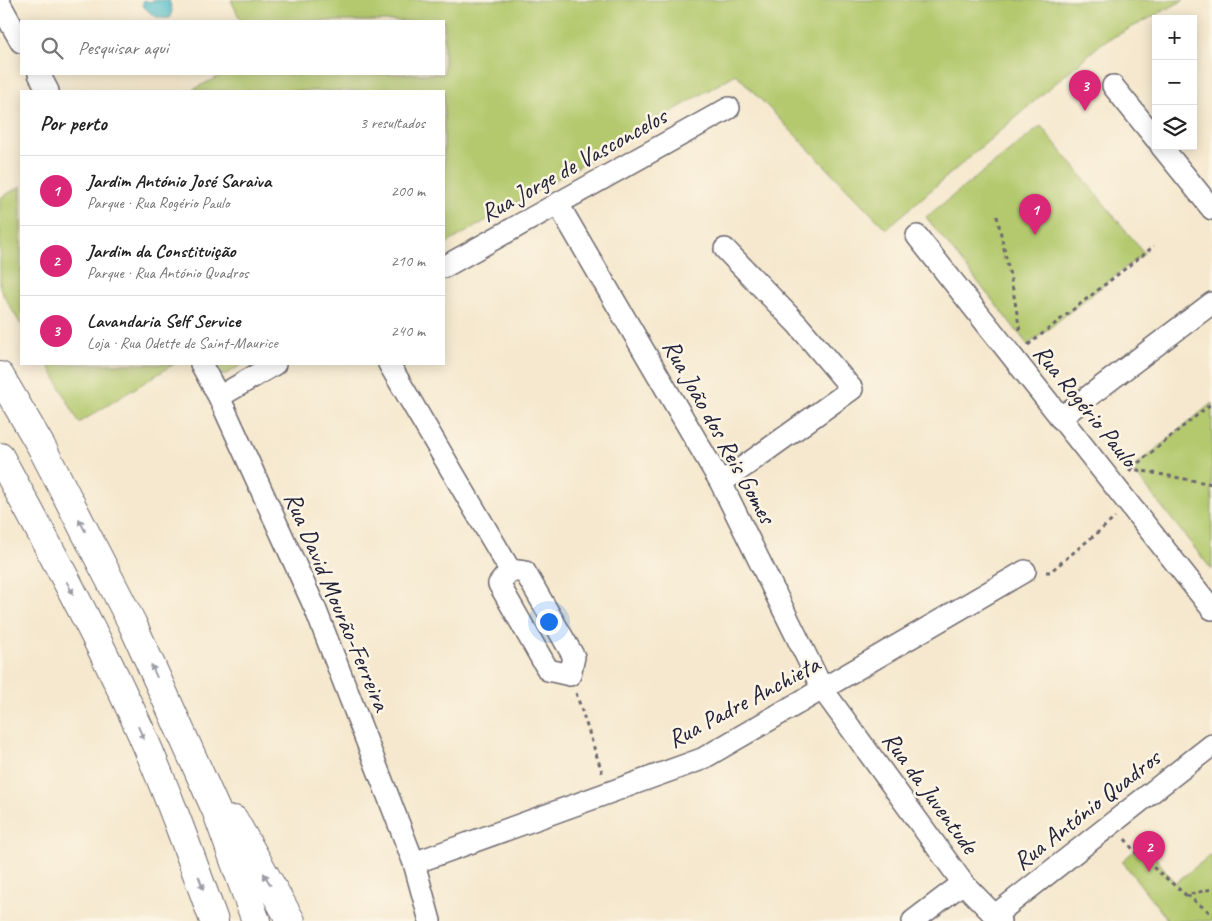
<!DOCTYPE html>
<html lang="pt">
<head>
<meta charset="utf-8">
<style>
  body { margin:0; font-family:Caveat,sans-serif; background:#f6f6f6; color:#222 }
  .controls { position:absolute; right:15px; top:15px; display:grid; overflow:hidden; border-radius:0px; box-shadow:0 2px 12px #0003 }
  .controls button { width:45px; height:45px; display:grid; place-items:center; padding:0; border:0; border-bottom:1px solid #e0e0e0; background:#fff; color:#222; font:25px sans-serif }
  .you { position:absolute; left:548px; top:621px; width:18px; height:18px; margin:-12px; border:4px solid #fff; border-radius:50%; background:#1a73e8; box-shadow:0 0 0 8px #1a73e833 }
  .badge { display:grid; place-items:center; width:32px; height:32px; border-radius:50%; background:#db2777; color:#fff; font-size:16px; font-weight:700 }
  .pin { position:absolute; translate:-50% -41px; filter:drop-shadow(0 1px 2px #0008) }
  .pin::after { content:''; position:absolute; top:26px; width:18px; height:15px; background:inherit; clip-path:polygon(0 0,100% 0,50% 100%) }
  .list { margin:0; padding:0; list-style:none }
  h2 { display:flex; justify-content:space-between; align-items:center; height:65px; margin:0; padding:0 20px; font-size:21px }
  h2 small { font-size:16px; font-weight:400; color:#767676 }
  .list li { display:grid; grid-template-columns:32px 1fr auto; gap:15px; align-items:center; box-sizing:border-box; height:70px; padding:0 20px; border-top:1px solid #e0e0e0 }
  .list b { display:block; font-size:19px; white-space:nowrap }
  .list p { margin:0; font-size:16px; white-space:nowrap; color:#767676 }
  .list em { font-size:16px; font-style:normal; color:#767676 }
  .icon { flex:none; width:28px; height:28px; fill:none; stroke:currentColor; stroke-width:2; stroke-linecap:round; stroke-linejoin:round }
  .map { position:relative; flex:none; width:1212px; height:921px; overflow:hidden }
  .search { position:absolute; background:#fff; box-shadow:0 2px 12px #0003; left:20px; top:20px; width:425px; height:55px; display:flex; align-items:center; gap:12px; box-sizing:border-box; padding:0 18px; border-radius:0px; color:#767676; font-size:19px }
  .panel { position:absolute; background:#fff; box-shadow:0 2px 12px #0003; left:20px; top:90px; width:425px; height:275px; border-radius:0px }
  .map>svg:first-child { display:block }
</style>
</head>
<body>
<div class="map">
<svg width="1212" height="921" viewBox="0 0 1212 921">
  <rect width="100%" height="100%" fill="#fcf5e5"/>
  <filter id="ink" filterUnits="userSpaceOnUse"><feTurbulence type="fractalNoise" baseFrequency=".02" numOctaves="2"/><feDisplacementMap in="SourceGraphic" scale="10" xChannelSelector="R" yChannelSelector="G"/><feConvolveMatrix kernelMatrix="1 2 1 2 8 2 1 2 1" color-interpolation-filters="sRGB"/></filter>
  <filter id="wash" filterUnits="userSpaceOnUse"><feTurbulence type="fractalNoise" baseFrequency=".0096" numOctaves="4" result="noise"/><feDisplacementMap in="SourceGraphic" scale="20" xChannelSelector="R" yChannelSelector="G"/><feGaussianBlur stdDeviation="1.12" result="paint"/><feColorMatrix in="noise" values="0 0 0 0 0 0 0 0 0 0 0 0 0 0 0 0 0 1.4 0 .05"/><feComposite in="paint" operator="in"/></filter>
  <g filter="url(#wash)">
    <rect width="100%" height="100%" fill="#f5e8ce"/>
    <path fill="#b4c96e" stroke="#6b7654" d="M231 0H1184L1102 43 886 229 736 74 444 245V91H190L224 74H444V21H241Z
      M1041 126 1144 253 1028 345 926 217Z
      M21 186V325L0 289V198Z
      M48 364H174L79 423Z
      M216 364H243L223 376Z
      M1212 403V570L1132 469Z
      M1144 843 1175 883 1212 854V921H1165L1167 919 1122 861Z"/>
    <path fill="#4cbac6" stroke="#376e80" d="M144 0 150 2 153 0H169L172 10 170 18C157 20 151 14 142 5Z"/>
  </g>
  <g filter="url(#ink)">
    <g fill="none" stroke-linecap="round" stroke-linejoin="round">
      <defs>
        <path id="minor" d="M0 4 21 42
          M39 74 48 91
          M1113 86 1156 139
          M1161 146 1212 209
          M558 204 721 483 823 690 963 883 1000 921
          M917 236 1212 609
          M444 267 729 108
          M201 364 219 397 315 608 414 863 430 921
          M389 364 510 570
          M219 397 275 364
          M1060 418 1212 303
          M721 483 852 389 798 325 725 249
          M510 570 525 572 574 657 570 675 548 670 499 584Z
          M414 863 702 759 1025 571
          M994 916 1212 745
          M913 921 963 883"/>
        <path id="trunk" d="M0 376 41 446 132 623 216 810 256 921
          M0 457C49 547 98 637 140 730 168 793 191 857 214 921
          M234 820 291 921"/>
      </defs>
      <use href="#minor" stroke="#6c676e" stroke-width="24"/>
      <use href="#trunk" stroke="#6c676e" stroke-width="30"/>
      <path stroke="#6c676e" stroke-width="3" stroke-dasharray="4 4" stroke-linecap="butt" d="M997 216 1013 290 1020 331
        M1028 345 1154 246
        M1132 468 1212 403
        M1129 471 1132 469 1212 484
        M1046 572H1050L1115 518
        M576 693 603 775
        M1125 839 1134 851 1186 895 1212 889
        M1187 895 1212 914"/>
      <use href="#minor" stroke="#fff" stroke-width="21"/>
      <use href="#trunk" stroke="#fff" stroke-width="28"/>
    </g>
    <defs><path id="oneway-solid" d="M-6-.8H1V-3.2L6.5 0L1 3.2V.8H-6Z" transform="scale(1.25)"/></defs>
    <g fill="#9c9ca7">
      <use href="#oneway-solid" transform="translate(82 525) rotate(-117)"/>
      <use href="#oneway-solid" transform="translate(70 588) rotate(62)"/>
      <use href="#oneway-solid" transform="translate(154 671) rotate(-114)"/>
      <use href="#oneway-solid" transform="translate(141 733) rotate(66)"/>
      <use href="#oneway-solid" transform="translate(267 879) rotate(-120)"/>
      <use href="#oneway-solid" transform="translate(201 883) rotate(70)"/>
    </g>
  </g>
  <g text-anchor="middle" stroke-width="5" stroke-linejoin="round" paint-order="stroke">
    <g font-size="25" fill="#22223b" stroke="#fcf5e5">
      <text transform="translate(573 164) rotate(-29)" y="9">Rua Jorge de Vasconcelos</text>
      <text transform="translate(1086 405) rotate(51)" y="9">Rua Rogério Paulo</text>
      <text transform="translate(720 431) rotate(61)" y="9">Rua João dos Reis Gomes</text>
      <text transform="translate(338 601) rotate(67)" y="9">Rua David Mourão-Ferreira</text>
      <text transform="translate(743 701) rotate(-28)" y="9">Rua Padre Anchieta</text>
      <text transform="translate(931 792) rotate(54)" y="9">Rua da Juventude</text>
      <text transform="translate(1086 809) rotate(-38)" y="9">Rua António Quadros</text>
    </g>
  </g>
</svg>
<div class="controls">
<button>+</button>
<button>−</button>
<button><svg class="icon" aria-label="layers" viewBox="0 0 24 24"><path d="M12 4l9 5-9 5-9-5zM3 14l9 5 9-5"/></svg></button>
</div>
<div class="you"></div>
<div class="pin badge" style="left:1035px;top:235px">1</div>
<div class="pin badge" style="left:1149px;top:872px">2</div>
<div class="pin badge" style="left:1085px;top:111px">3</div>
<div class="search"><svg class="icon" aria-label="search" viewBox="0 0 24 24"><circle cx="10" cy="10" r="6"/><path d="M15 15l6 6"/></svg>Pesquisar aqui</div>
<section class="panel">
<h2>Por perto<small>3 resultados</small></h2>
<ul class="list">
<li><span class="badge">1</span><div><b>Jardim António José Saraiva</b><p>Parque · Rua Rogério Paulo</p></div><em>200 m</em></li>
<li><span class="badge">2</span><div><b>Jardim da Constituição</b><p>Parque · Rua António Quadros</p></div><em>210 m</em></li>
<li><span class="badge">3</span><div><b>Lavandaria Self Service</b><p>Loja · Rua Odette de Saint-Maurice</p></div><em>240 m</em></li>
</ul>
</section>
</div>
</body>
</html>
